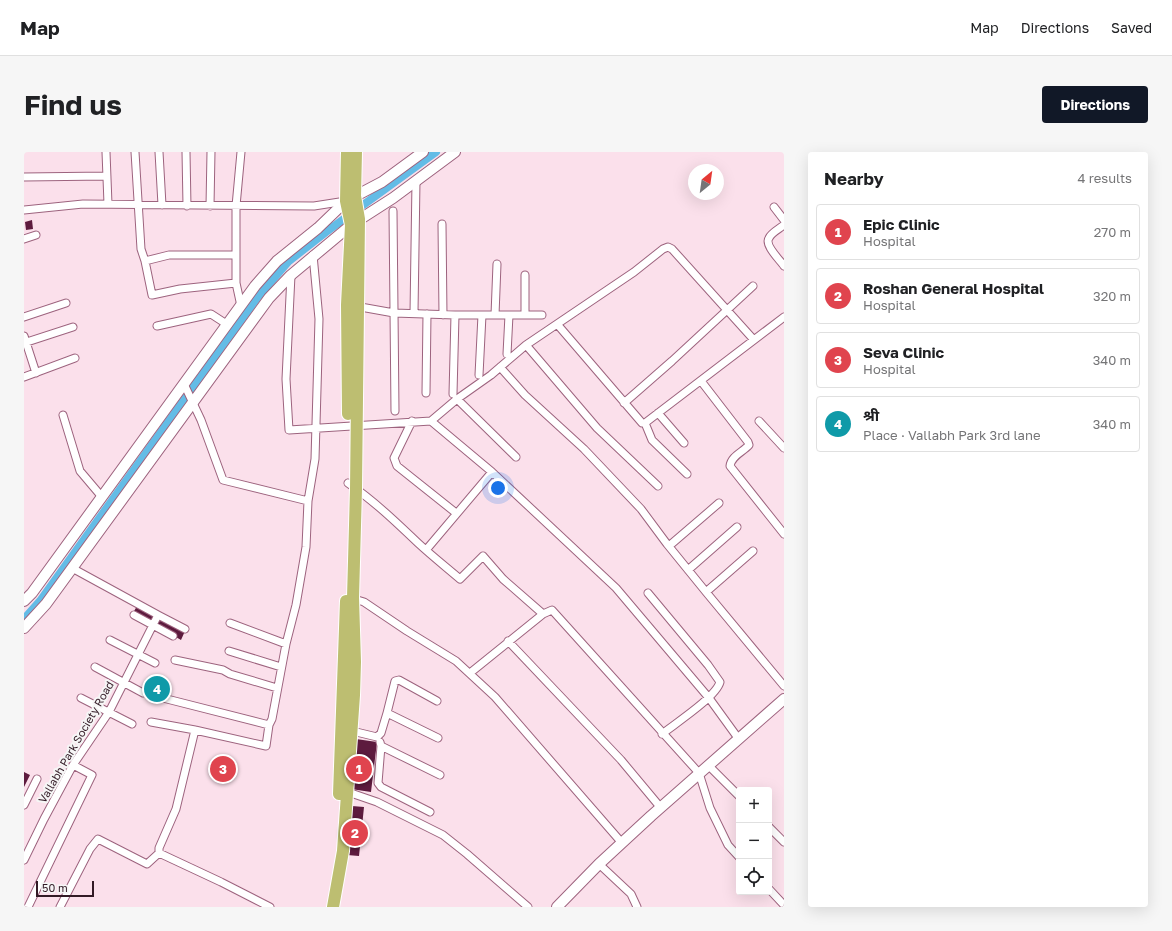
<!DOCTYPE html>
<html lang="en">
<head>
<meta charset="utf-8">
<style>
  body { margin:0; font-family:"Golos Text","Noto Sans Devanagari",sans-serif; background:#f6f6f6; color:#202124 }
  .controls { position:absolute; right:12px; bottom:12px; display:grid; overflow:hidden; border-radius:4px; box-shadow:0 4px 16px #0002 }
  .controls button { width:36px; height:36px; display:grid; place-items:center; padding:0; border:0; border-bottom:1px solid #e0e0e0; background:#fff; color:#202124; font:20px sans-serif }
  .compass { position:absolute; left:664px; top:12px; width:36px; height:36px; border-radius:50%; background:#fff; box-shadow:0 4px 16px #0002; rotate:29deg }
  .scale { position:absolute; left:12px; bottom:10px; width:58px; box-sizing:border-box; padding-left:4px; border:2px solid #321a25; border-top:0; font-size:11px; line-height:14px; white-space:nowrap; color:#321a25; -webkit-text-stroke:3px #f6f6f6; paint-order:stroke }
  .you { position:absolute; left:474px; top:336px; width:14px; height:14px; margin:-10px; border:3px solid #fff; border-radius:50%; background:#1a73e8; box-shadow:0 0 0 6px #1a73e833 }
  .badge { display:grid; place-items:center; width:26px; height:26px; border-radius:50%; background:#111827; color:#fff; font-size:13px; font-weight:700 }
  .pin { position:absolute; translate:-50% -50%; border:2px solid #fff; box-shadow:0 1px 4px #0006 }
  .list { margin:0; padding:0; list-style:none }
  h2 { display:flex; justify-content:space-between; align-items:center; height:52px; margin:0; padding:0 16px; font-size:17px }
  h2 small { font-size:13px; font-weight:400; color:#757577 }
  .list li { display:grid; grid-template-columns:26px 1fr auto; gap:12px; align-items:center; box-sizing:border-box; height:56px; margin:0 8px 8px; padding:0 8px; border:1px solid #e0e0e0; border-radius:4px }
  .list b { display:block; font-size:15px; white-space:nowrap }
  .list p { margin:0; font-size:13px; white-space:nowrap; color:#757577 }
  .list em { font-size:13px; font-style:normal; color:#757577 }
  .icon { flex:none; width:22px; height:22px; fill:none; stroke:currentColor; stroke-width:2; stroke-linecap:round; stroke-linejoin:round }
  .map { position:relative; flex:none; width:760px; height:755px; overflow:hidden; border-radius:4px }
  header { display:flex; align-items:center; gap:24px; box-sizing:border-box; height:56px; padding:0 20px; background:#fff; border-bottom:1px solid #e0e0e0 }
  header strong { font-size:19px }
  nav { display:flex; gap:22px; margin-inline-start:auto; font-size:14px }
  .intro { display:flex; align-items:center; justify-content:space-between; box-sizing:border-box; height:96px; padding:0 24px }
  h1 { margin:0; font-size:28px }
  .button { padding:10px 18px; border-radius:4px; background:#111827; color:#fff; font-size:14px; font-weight:700 }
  main { display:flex; gap:24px; padding:0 24px }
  aside { flex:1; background:#fff; border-radius:4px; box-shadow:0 4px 16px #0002 }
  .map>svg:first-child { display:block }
</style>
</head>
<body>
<header>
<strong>Map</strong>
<nav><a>Map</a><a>Directions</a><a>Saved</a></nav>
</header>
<div class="intro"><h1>Find us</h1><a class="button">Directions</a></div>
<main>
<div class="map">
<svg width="760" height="755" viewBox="0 0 760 755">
  <rect width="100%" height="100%" fill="#fbe0eb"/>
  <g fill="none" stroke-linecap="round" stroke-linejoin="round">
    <path stroke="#63bce6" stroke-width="8" d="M0 467 16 449 233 146 265 109 302 80 412 0"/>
  </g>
  <path fill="#5d1b3e" d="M8 68 9 77 2 78 1 70Z
    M113 454 130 464 127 471 109 461Z
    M136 467 161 479 157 488 133 474Z
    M133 529 138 531 132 547 126 544Z
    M332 587 353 590 347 640 327 637Z
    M193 613 206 616 203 626 190 622Z
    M0 620 6 623 0 635Z
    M328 654 340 655 335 704 323 703Z"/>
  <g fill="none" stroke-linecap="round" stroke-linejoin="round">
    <defs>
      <path id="street" d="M82 0 84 52
        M111 0 117 97 121 109 128 143 156 137 212 131 217 154
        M135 0 138 53
        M162 0 163 54
        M0 25 83 24
        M186 54 187 0
        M750 55 760 68
        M0 58 59 52 290 54 322 49
        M369 59 371 259
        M418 72 419 163
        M760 73C755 77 747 81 745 86 740 93 756 108 760 114
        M0 87 12 83
        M121 109 145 103H211
        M267 123 262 227 265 278 407 269 433 247 467 223 502 193 610 120 639 97 644 95 648 97 730 188
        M501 123V163
        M212 131V54L217 0
        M331 154 370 161 431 163H518
        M390 161 392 29
        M471 163 473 112
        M0 165 42 151
        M533 172 618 271H621L760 165
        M133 174 187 162 204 173
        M0 184 12 221
        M0 191 49 175
        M502 193 573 276 634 334
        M483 202 485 163
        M476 215 501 243 560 297 617 357 643 392 682 440 760 534
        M455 223 458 163
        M0 225 51 206
        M677 229 724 290 725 293C719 300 707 304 706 314L760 382
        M160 232 177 268 199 328 284 349
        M402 241 403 162
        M429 242 431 163
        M433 247 492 305
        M600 251 648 209 729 134
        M634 261 660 291
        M39 263 56 319 78 345
        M388 269 370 306 373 314 432 361
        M407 269 468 320 592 436 685 546 714 586
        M735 269 760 296
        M621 271 628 288 663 322
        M324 331C350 349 372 370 394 391 408 404 422 415 436 427L459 404 479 427 519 462 528 458 675 621 686 656 704 693 715 705
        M645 394 695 351
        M402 398 468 320
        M664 418 713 375
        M682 440 729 399
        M624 441 684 513 696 530C692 545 652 571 638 582
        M327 446 340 450 383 479 432 509 471 545 598 691
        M110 463 149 484
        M134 463 161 477
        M206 471 262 492
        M86 488 131 511
        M484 489 597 608 637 656
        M205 499 257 515
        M151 508 199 518 206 522 253 536
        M71 515 119 541
        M446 521 519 462
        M135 545 245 573
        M57 546 108 572
        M363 561 371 529 375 528 413 549
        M127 570 171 578 242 594 245 573 248 567 262 492 272 453 282 395 284 349 291 307 295 167 289 103
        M324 578 353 585 357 581 363 561 414 586
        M356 590 357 594 416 623
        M357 594 354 631 357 635 406 660
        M684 613 715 644
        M321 639 353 650 419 683 443 702 504 755
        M0 653 13 627
        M745 675 760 690
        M135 701 197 730 246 755
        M0 708 20 667 49 613 85 560 134 463 48 416
        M575 712 607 742 613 755
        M745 737 760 753
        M4 755 68 623 49 613
        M36 755 66 697 74 687 123 712 135 701V696L152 657 171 578"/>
      <path id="secondary" d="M0 449 8 441 231 134 253 109 294 76 322 49 358 30 399 0
        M0 476 22 452 245 146 267 123 327 73 369 46 431 0
        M533 755 575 712 627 664 760 547"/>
      <path id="primary" d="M323 0 322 49 327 73 323 153 324 262
        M315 642 322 449
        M309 755 319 699 330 543 331 510 329 446 332 337 335 67 331 44 332 0"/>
    </defs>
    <use href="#street" stroke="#9d637e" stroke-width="9"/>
    <use href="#secondary" stroke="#9d637e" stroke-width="12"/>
    <use href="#primary" stroke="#fff" stroke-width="14"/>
    <use href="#street" stroke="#fff" stroke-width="7"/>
    <use href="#secondary" stroke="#fff" stroke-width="10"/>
    <use href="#primary" stroke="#bdbe71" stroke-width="12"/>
  </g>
  <g text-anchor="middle" stroke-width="4" stroke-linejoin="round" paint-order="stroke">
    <g font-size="11" fill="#321a25" stroke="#f6f6f6">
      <text transform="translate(52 590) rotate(-60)" y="4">Vallabh Park Society Road</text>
    </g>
  </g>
</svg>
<div class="controls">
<button>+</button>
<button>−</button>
<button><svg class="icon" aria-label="locate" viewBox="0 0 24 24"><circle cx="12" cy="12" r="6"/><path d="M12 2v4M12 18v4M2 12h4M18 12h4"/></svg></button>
</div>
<svg class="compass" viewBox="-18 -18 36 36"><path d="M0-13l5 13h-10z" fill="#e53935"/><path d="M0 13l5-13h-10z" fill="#757577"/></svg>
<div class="scale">50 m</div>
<div class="you"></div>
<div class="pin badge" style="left:335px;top:617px;background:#e0444e">1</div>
<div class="pin badge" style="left:331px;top:681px;background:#e0444e">2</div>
<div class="pin badge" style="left:199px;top:617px;background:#e0444e">3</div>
<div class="pin badge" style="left:133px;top:537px;background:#0f9aa8">4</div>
</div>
<aside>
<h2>Nearby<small>4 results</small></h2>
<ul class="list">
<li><span class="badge" style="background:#e0444e">1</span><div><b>Epic Clinic</b><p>Hospital</p></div><em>270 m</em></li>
<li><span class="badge" style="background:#e0444e">2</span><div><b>Roshan General Hospital</b><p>Hospital</p></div><em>320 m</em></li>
<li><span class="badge" style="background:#e0444e">3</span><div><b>Seva Clinic</b><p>Hospital</p></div><em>340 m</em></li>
<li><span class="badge" style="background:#0f9aa8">4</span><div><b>श्री</b><p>Place · Vallabh Park 3rd lane</p></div><em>340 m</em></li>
</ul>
</aside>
</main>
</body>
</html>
